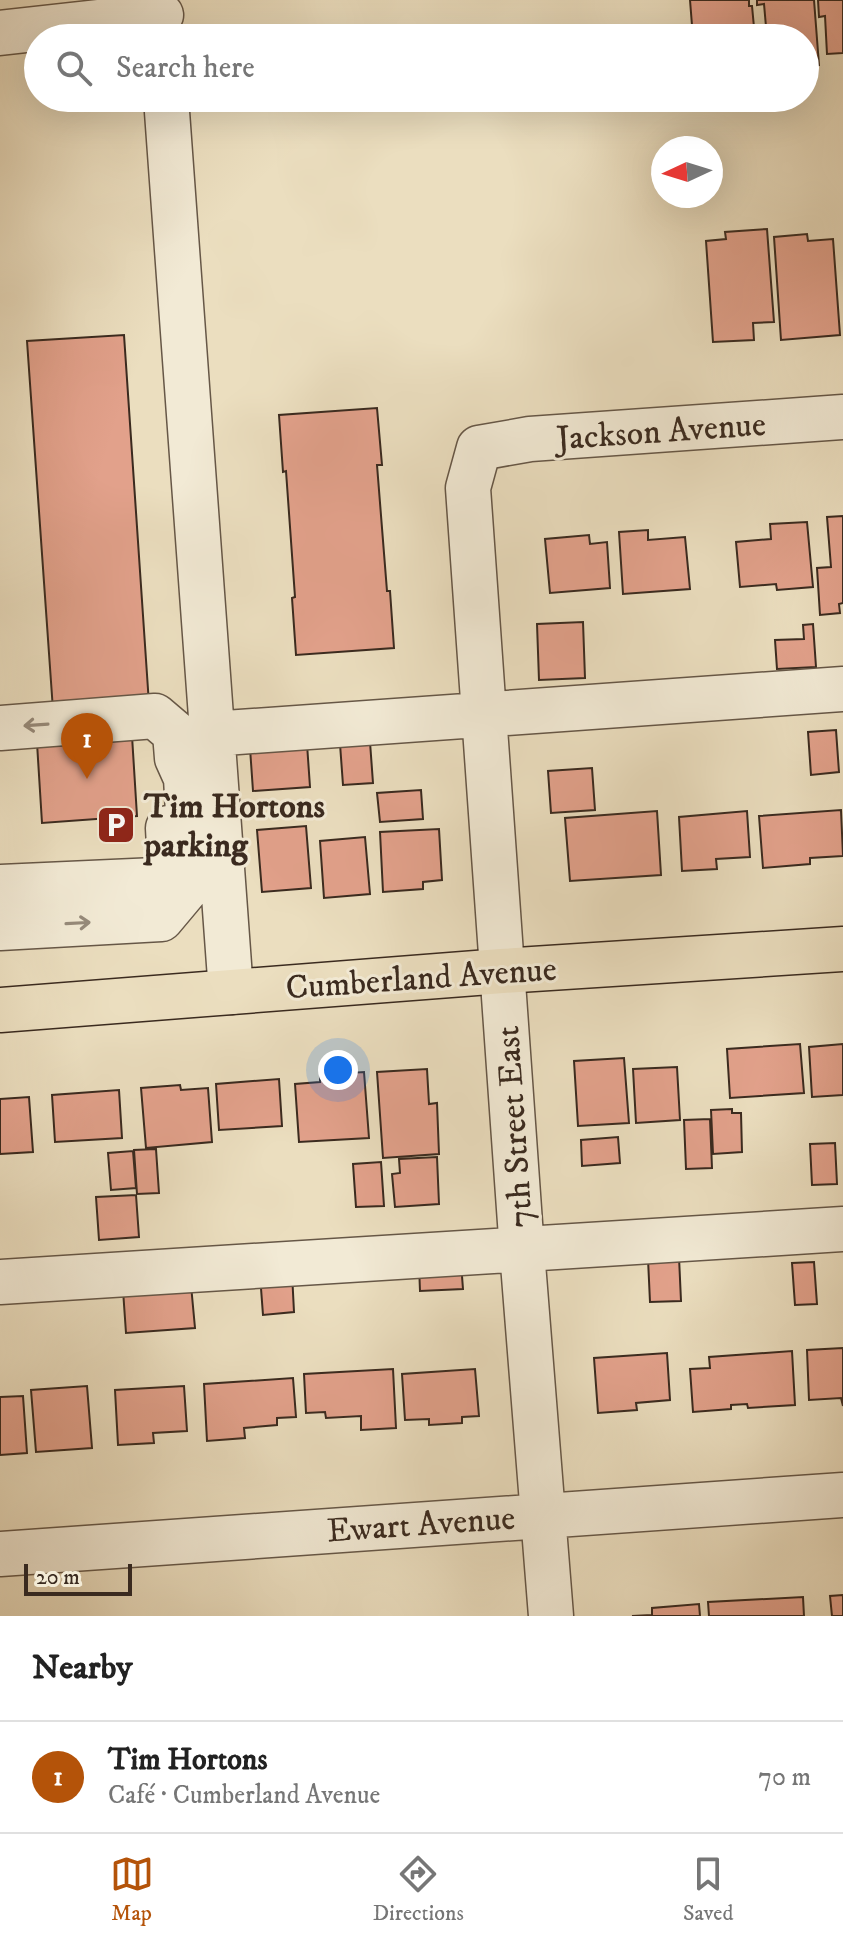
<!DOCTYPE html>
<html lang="en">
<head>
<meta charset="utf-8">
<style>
  body { margin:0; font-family:"IM FELL DW Pica",serif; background:#f6f6f6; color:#222 }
  .compass { position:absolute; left:651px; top:136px; width:72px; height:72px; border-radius:50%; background:#fff; box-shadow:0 8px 32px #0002; rotate:266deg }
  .scale { position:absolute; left:24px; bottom:20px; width:108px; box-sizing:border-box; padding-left:8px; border:4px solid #3a2a1f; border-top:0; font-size:22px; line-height:28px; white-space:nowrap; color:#3a2a1f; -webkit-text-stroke:6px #f2ead5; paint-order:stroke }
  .you { position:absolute; left:338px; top:1070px; width:28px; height:28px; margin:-20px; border:6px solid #fff; border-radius:50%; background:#1a73e8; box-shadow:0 0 0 12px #1a73e833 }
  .badge { display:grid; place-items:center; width:52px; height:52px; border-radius:50%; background:#b45309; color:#fff; font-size:26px; font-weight:700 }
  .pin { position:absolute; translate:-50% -66px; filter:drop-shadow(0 2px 4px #0008) }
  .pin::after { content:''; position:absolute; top:42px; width:28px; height:24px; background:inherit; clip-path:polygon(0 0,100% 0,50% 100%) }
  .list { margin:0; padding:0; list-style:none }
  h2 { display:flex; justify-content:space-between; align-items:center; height:104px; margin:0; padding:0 32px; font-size:34px }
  h2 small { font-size:26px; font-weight:400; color:#767676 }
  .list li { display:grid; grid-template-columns:52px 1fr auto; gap:24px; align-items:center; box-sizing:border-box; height:112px; padding:0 32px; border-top:2px solid #e0e0e0 }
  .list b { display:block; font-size:30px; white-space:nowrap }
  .list p { margin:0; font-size:26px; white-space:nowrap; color:#767676 }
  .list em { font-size:26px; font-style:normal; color:#767676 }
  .icon { flex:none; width:44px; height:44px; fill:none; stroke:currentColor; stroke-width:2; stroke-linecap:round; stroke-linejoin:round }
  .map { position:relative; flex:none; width:843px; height:1616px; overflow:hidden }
  .search { position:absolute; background:#fff; box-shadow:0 8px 32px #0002; left:24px; right:24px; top:24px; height:88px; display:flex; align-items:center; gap:20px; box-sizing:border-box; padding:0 28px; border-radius:44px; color:#767676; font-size:30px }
  .sheet { height:216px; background:#fff }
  nav { display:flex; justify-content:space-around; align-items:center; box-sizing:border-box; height:112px; border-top:2px solid #e0e0e0; background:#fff; font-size:22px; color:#767676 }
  nav a { display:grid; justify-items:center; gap:4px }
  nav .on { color:#b45309 }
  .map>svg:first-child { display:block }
</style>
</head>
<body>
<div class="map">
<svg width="843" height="1616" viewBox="0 0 843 1616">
  <rect width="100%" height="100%" fill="#ebdebf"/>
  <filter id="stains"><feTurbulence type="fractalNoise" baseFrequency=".0025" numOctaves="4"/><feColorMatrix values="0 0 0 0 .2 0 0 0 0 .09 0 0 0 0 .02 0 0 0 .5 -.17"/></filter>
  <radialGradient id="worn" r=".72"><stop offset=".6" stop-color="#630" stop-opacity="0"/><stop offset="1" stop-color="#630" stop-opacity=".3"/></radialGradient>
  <path fill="#e2a18b" stroke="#3a2a1f" stroke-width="2" d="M690 0H749V6H752L755 38H693Z
    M757 0H814L819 65 805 66V38H767L764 4 757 5Z
    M818 0H843V53L827 54 825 16 819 17Z
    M767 229 774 322 753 323 754 340 713 342 706 241 726 239 725 232Z
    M807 234 808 241 833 239 840 335 781 340 774 237Z
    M124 335 149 704 53 710 27 341Z
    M377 408 382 465H377L387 591H390L394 648 296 655 292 598 295 597 286 471 283 472 279 415Z
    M843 516V603L839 604 840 613 820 615 817 568 831 567 827 517Z
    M807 522 813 587 777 590 776 584 740 587 736 542 771 539 770 524Z
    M648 530V540L685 537 690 589 623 594 619 532Z
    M589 535 590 544 607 542 610 588 550 593 545 539Z
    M583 622 585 678 539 680 537 624Z
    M813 624 816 667 777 669 775 640 804 639 803 625Z
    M836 730 839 772 811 775 808 732Z
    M132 736 137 816 42 823 37 743Z
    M370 742 373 783 343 785 340 744Z
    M307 744 310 787 253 791 250 748Z
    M592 768 595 810 551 813 548 771Z
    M421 790 423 819 380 822 377 793Z
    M841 810 843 856 810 858V864L763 868 759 816Z
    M657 811 661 875 570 881 565 818Z
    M747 811 750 857 716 859 717 869 682 871 679 817Z
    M306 826 311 888 262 892 257 830Z
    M439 829 442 880 423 882V889L383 892 380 832Z
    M365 837 370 894 324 898 320 841Z
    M800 1044 804 1093 730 1098 727 1049Z
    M843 1044V1095L812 1097 809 1047Z
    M624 1058 629 1123 578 1126 574 1061Z
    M677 1067 680 1120 636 1123 633 1069Z
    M427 1069 429 1104 437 1103 439 1154 383 1158 377 1072Z
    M364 1072 369 1138 299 1142 295 1084 320 1082V1075Z
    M279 1079 282 1126 219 1130 216 1084Z
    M180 1085 181 1090 208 1088 212 1142 146 1148 141 1088Z
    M119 1090 122 1138 55 1142 52 1095Z
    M29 1097 33 1152 0 1154V1099Z
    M732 1109V1113H741L742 1152 713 1154 711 1110Z
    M710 1119 712 1168 686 1169 684 1120Z
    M618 1137 620 1163 582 1166 581 1140Z
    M835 1143 837 1184 812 1185 810 1144Z
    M156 1149 159 1193 137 1194 134 1150Z
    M133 1151 136 1188 111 1190 108 1153Z
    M437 1157 439 1204 395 1207 392 1174 400 1173 399 1159Z
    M381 1162 384 1206 356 1207 353 1164Z
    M136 1195 139 1237 99 1240 96 1197Z
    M679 1257 681 1301 650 1302 648 1259Z
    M814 1262 817 1304 795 1305 792 1263Z
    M461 1263 463 1289 420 1291 419 1265Z
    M292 1273 294 1312 263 1315 260 1275Z
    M191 1285 195 1328 126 1333 123 1290Z
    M843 1348V1406L841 1398 809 1400 807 1350Z
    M792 1351 795 1405 748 1408 747 1404 731 1405V1409L693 1412 690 1369 710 1368 709 1357Z
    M667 1353 670 1400 636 1403 637 1410 598 1413 594 1358Z
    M393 1369 396 1428 361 1430V1416L326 1418 325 1412 306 1413 304 1374Z
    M475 1369 479 1416 462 1417V1423L429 1425V1419L405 1420 402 1374Z
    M293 1378 296 1417 277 1418V1425L244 1428 245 1438 207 1441 204 1384Z
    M87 1386 92 1448 36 1452 31 1390Z
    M184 1386 187 1431 153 1433 154 1443 118 1445 115 1390Z
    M23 1396 27 1453 0 1455V1397Z
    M843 1595V1616H832L830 1596Z
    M803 1597 804 1616H709L708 1602Z
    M699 1604 700 1616H632L652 1615V1608Z"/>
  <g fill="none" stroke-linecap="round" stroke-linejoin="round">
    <defs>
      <path id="minor" d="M0 33 161 15
        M166 98 231 992
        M0 728 155 716 175 733 177 758 186 778 192 882 161 919 0 928
        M211 734 843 689
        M0 887 156 880 170 864 168 828
        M0 1282 843 1229
        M0 1554 843 1495
        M551 1616 522 1251 468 488 479 448 530 439 843 417"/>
      <path id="major" d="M0 1010 502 971 843 949"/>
    </defs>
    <use href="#minor" stroke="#665747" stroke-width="47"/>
    <use href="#major" stroke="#3a2a1f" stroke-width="47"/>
    <use href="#minor" stroke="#f2ead5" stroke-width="44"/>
    <use href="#major" stroke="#ebdebf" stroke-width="44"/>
  </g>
  <defs><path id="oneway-shaft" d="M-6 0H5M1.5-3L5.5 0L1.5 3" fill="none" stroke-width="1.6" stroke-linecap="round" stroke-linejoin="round" transform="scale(2)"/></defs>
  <g stroke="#968a7a">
    <use href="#oneway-shaft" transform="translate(36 725) rotate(176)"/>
    <use href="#oneway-shaft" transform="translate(78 923) rotate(-3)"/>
  </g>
  <defs>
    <symbol id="parking-square" viewBox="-11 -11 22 22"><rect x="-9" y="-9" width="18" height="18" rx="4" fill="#8f2418" stroke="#f2ead5"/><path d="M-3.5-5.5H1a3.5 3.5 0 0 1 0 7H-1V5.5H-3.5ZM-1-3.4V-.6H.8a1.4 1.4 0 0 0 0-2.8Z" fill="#fff"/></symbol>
  </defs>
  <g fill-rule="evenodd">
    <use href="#parking-square" x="94" y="803" width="44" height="44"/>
  </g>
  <g text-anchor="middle" stroke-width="6" stroke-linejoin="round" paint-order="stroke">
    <g font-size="34" fill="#3a2a1f" stroke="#f2ead5">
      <text transform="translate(661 430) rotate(-4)" y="12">Jackson Avenue</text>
      <text transform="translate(421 977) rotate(-4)" y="12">Cumberland Avenue</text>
      <text transform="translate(513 1127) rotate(-94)" y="12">7th Street East</text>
      <text transform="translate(421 1523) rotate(-4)" y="12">Ewart Avenue</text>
    </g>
    <g font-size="34" font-weight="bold" fill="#3a2a1f" stroke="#f2ead5" text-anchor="start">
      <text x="144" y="817">Tim Hortons<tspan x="144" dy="39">parking</tspan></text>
    </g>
  </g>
  <rect width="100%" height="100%" filter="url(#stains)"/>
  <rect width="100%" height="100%" fill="url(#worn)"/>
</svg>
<svg class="compass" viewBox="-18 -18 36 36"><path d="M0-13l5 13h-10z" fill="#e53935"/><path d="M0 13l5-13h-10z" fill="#767676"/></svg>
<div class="scale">20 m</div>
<div class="you"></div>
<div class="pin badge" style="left:87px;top:779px">1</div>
<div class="search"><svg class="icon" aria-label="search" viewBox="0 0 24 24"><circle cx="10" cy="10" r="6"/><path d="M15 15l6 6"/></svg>Search here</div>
</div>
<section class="sheet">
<h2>Nearby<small></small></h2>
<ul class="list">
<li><span class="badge">1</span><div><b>Tim Hortons</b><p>Café · Cumberland Avenue</p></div><em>70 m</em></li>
</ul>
</section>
<nav>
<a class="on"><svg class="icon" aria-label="map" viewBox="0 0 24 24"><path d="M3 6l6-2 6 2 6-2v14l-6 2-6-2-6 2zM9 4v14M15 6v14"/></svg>Map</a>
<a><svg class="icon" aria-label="directions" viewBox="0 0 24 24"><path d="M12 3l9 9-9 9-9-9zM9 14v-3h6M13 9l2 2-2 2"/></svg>Directions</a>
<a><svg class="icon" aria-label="saved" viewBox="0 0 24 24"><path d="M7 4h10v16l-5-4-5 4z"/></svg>Saved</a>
</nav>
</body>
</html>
